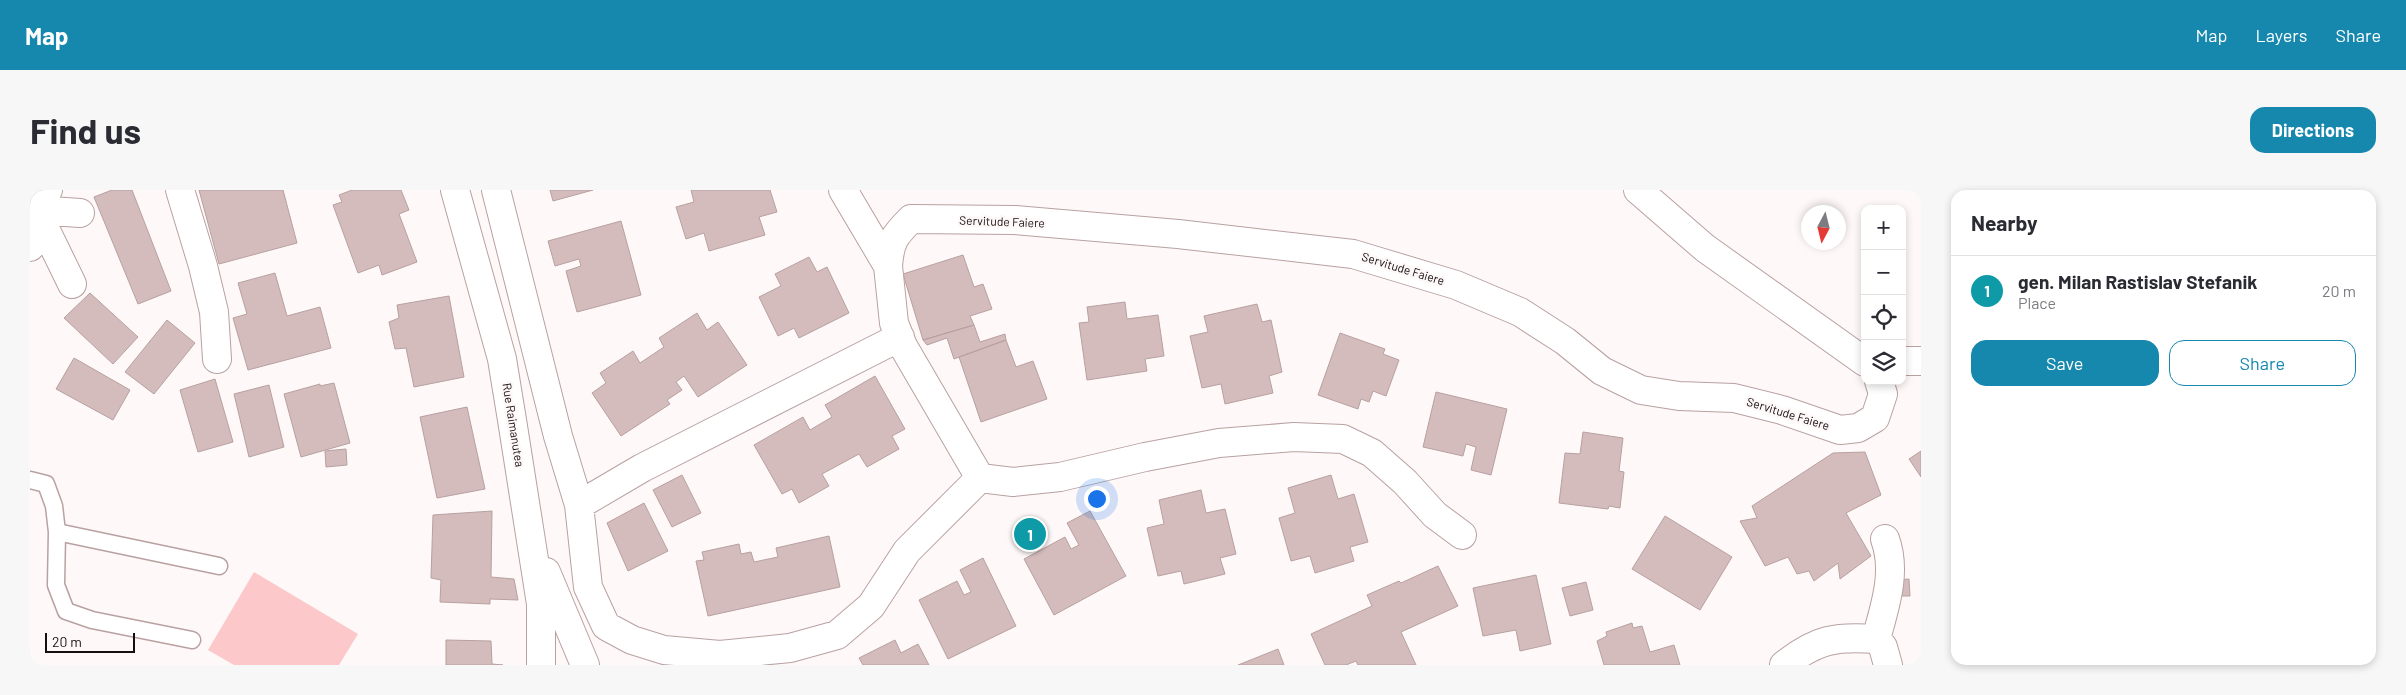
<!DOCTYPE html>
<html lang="en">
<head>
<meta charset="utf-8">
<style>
  body { margin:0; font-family:Barlow,sans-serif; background:#f7f7f7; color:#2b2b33 }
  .controls { position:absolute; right:15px; top:15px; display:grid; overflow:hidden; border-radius:10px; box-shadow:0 2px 8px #0003 }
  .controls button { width:45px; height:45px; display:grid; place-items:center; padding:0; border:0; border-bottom:1px solid #e1e1e2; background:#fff; color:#2b2b33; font:25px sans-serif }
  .compass { position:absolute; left:1771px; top:15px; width:45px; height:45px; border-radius:50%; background:#fff; box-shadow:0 2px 8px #0003; rotate:187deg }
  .scale { position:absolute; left:15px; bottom:12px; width:90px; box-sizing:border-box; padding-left:5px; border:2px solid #170f0f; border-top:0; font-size:14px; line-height:18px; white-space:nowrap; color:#170f0f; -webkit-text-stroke:4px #fef8f8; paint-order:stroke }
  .you { position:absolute; left:1066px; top:308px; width:18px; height:18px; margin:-12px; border:4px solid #fff; border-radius:50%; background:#1a73e8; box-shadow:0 0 0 8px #1a73e833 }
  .badge { display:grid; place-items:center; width:32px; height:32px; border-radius:50%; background:#1688ad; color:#fff; font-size:16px; font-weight:700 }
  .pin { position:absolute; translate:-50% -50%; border:2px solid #fff; box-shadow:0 1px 5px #0006 }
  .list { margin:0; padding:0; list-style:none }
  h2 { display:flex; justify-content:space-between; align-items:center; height:65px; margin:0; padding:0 20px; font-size:21px }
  h2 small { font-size:16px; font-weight:400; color:#7c7c81 }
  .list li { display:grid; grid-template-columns:32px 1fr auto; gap:15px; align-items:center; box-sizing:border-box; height:70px; padding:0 20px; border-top:1px solid #e1e1e2 }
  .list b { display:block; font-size:19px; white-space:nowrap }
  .list p { margin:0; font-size:16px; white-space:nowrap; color:#7c7c81 }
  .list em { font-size:16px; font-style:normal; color:#7c7c81 }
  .actions { display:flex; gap:10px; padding:15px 20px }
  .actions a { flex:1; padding:11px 0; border:1px solid #1688ad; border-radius:15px; text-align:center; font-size:18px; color:#1688ad }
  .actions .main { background:#1688ad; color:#fff }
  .icon { flex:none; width:28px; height:28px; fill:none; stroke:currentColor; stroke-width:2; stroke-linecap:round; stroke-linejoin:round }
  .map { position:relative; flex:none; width:1891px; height:475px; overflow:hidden; border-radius:15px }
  header { display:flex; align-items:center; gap:30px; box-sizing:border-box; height:70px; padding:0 25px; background:#1688ad; color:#fff }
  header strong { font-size:24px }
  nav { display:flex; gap:28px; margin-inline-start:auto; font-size:18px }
  .intro { display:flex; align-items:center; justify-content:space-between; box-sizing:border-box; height:120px; padding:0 30px }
  h1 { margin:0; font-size:35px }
  .button { padding:12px 22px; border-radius:15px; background:#1688ad; color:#fff; font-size:18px; font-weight:700 }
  main { display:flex; gap:30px; padding:0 30px }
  aside { flex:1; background:#fff; border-radius:15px; box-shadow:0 2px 8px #0003 }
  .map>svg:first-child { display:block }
</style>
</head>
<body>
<header>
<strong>Map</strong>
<nav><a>Map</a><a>Layers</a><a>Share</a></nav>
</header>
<div class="intro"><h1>Find us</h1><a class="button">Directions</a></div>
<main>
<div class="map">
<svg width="1891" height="475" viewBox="0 0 1891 475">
  <rect width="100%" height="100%" fill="#fef8f8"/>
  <path fill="#fcc8c9" d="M224 382 328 444 309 475H204L178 460Z"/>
  <path fill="#d5bcbc" stroke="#b8a0a0" d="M82 0H102L141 101 108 114 64 7Z
    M169 0H253L267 53 189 74Z
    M322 0H371L379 20 369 24 387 72 352 85 349 75 328 83 303 15 312 12 309 5Z
    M520 0H563L523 11Z
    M661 0H740L747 22 729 27 735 45 679 61 674 43 656 49 646 17 664 12Z
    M591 31 611 105 547 122 536 81 551 76 549 69 525 76 518 51Z
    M933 65 944 97 953 94 962 119 940 126 944 135 893 150 873 84Z
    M779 67 787 82 797 77 819 123 769 148 764 138 748 146 729 107 751 96 745 84Z
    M245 83 257 126 290 117 301 158 218 180 203 128 217 124 208 93Z
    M60 103 108 147 83 174 34 128Z
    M419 106 434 187 384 197 376 158 365 159 359 132 369 128 367 115Z
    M1095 112 1097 129 1128 125 1134 166 1115 169 1117 181 1057 190 1049 133 1059 132 1057 117Z
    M1227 114 1232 132 1241 130 1252 182 1239 186 1243 203 1195 214 1191 194 1172 198 1160 146 1178 142 1174 126Z
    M667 123 677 140 688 132 717 175 668 207 654 186 646 192 652 200 637 210 640 214 591 246 562 203 576 193 570 183 603 161 610 173 634 157 629 148Z
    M137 130 165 153 124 204 95 182Z
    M944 135 950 152 975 144 976 150 924 169 917 148 897 155 893 150Z
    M1310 143 1355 159 1353 164 1369 170 1356 206 1343 201 1339 212 1331 209 1328 219 1288 205Z
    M976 150 986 177 1003 171 1017 209 951 232 929 167Z
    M44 168 100 200 83 230 26 199Z
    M845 186 875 239 862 246 869 259 837 277 829 264 792 284 799 296 769 313 762 299 752 304 724 255 773 227 780 240 802 227 795 215Z
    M185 189 203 252 168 262 150 200Z
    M304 193 320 253 271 267 254 204 290 194V196Z
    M239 195 254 257 219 267 204 204Z
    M1406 202 1477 219 1461 285 1441 280 1446 257 1436 254 1433 266 1393 257Z
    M437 217 455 299 407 308 390 227Z
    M1553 242 1593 248 1589 281 1594 282 1590 318 1579 316 1578 319 1529 313 1535 263 1550 264Z
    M316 259 317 275 296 277 295 261Z
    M1891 261V287L1879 269Z
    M1835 262 1851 305 1816 323 1841 366 1810 389 1808 373 1784 391 1779 381 1767 384 1758 367 1735 376 1710 331 1727 328 1722 316 1803 263Z
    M652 285 671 323 642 337 623 300Z
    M1301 285 1308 309 1324 304 1338 352 1320 357 1324 371 1285 383 1280 366 1261 371 1249 328 1265 323 1258 298Z
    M1171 300 1176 323 1195 319 1206 364 1190 368 1195 384 1154 394 1151 381 1128 386 1117 338 1134 334 1129 310Z
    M614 313 638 361 598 381 577 333Z
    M462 321 461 387 484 389 488 410 460 409V414L410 412 411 390 401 388 403 325Z
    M1060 321 1096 386 1024 425 994 369 1035 347 1041 359 1049 355 1037 333Z
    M1635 326 1702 367 1670 420 1602 379Z
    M799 346 810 397 678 426 666 371 674 370 672 362 709 354 711 364 721 362 724 372 748 367 746 358Z
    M953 368 986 436 918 469 889 410 927 391 934 405 941 402 930 380Z
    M1408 376 1428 416 1371 442 1386 475H1328L1326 471 1316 475H1295L1281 444 1342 416 1337 405 1369 391 1371 393Z
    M1506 385 1521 454 1490 461 1486 440 1453 446 1443 398Z
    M1879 389 1880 406H1868L1866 390Z
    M1556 392 1563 420 1540 426 1532 398Z
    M1602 433 1603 438 1612 436 1620 462 1644 455 1650 475H1574L1567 451 1577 446 1576 442Z
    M416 450 461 451 462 474 473 475H416Z
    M865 450 871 463 888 454 899 475H833L829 468Z
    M1248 459 1254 475H1208Z"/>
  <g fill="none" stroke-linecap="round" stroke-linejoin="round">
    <defs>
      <path id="lane" d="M0 290 16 294 24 316 27 342 26 395 36 421 62 430 162 450
        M27 342 189 376"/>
      <path id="street" d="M150 0 173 76 184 122 187 169
        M425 0 472 169 482 230 511 414V475
        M466 0 528 246 549 315 612 278 870 147
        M813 0 858 76 864 133 873 156 950 288
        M1608 0 1675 58 1835 172
        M0 17 6 20 50 23
        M6 20 42 94
        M0 57 6 20 18 0
        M858 76C860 51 864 46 881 29L985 30 1148 44 1323 64 1426 95 1490 122 1535 151 1572 181 1611 200 1649 206 1704 208 1752 220 1810 240 1828 238 1845 228 1853 204 1849 191
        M1872 171H1891
        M950 288 983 292 1030 287 1115 267 1189 253 1264 247 1313 249 1342 263 1375 292 1405 325 1432 345
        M549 315 558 397 576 436 602 450 634 460 690 465 760 458 807 445 841 416 877 361 950 288
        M516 382 555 475
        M1846 449C1855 416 1867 382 1855 349
        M1754 475C1787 449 1806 446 1846 449L1853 457 1858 475"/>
    </defs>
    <use href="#lane" stroke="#b9a1a1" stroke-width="19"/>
    <use href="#street" stroke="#b9a1a1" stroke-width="30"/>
    <use href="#lane" stroke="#fff" stroke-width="16"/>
    <use href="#street" stroke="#fff" stroke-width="28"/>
  </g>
  <g text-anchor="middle" stroke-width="5" stroke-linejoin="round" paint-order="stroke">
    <g font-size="12" fill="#170f0f" stroke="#fef8f8">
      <text transform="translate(972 32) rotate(2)" y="4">Servitude Faiere</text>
      <text transform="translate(1373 79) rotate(17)" y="4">Servitude Faiere</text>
      <text transform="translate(1758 224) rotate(17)" y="4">Servitude Faiere</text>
      <text transform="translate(483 235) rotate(81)" y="4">Rue Raimanutea</text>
    </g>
  </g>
</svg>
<div class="controls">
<button>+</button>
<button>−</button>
<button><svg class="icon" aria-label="locate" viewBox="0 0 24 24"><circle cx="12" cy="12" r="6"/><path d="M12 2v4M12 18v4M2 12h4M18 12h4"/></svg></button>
<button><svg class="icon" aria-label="layers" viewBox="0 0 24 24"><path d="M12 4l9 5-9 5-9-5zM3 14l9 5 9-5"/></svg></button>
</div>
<svg class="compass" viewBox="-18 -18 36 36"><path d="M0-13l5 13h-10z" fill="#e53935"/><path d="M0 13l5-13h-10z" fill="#7c7c81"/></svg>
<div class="scale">20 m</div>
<div class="you"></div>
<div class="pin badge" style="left:1000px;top:344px;background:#0f9aa8">1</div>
</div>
<aside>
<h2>Nearby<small></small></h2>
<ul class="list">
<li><span class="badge" style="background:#0f9aa8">1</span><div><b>gen. Milan Rastislav Stefanik</b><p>Place</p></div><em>20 m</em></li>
</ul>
<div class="actions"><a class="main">Save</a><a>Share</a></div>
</aside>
</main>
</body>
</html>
